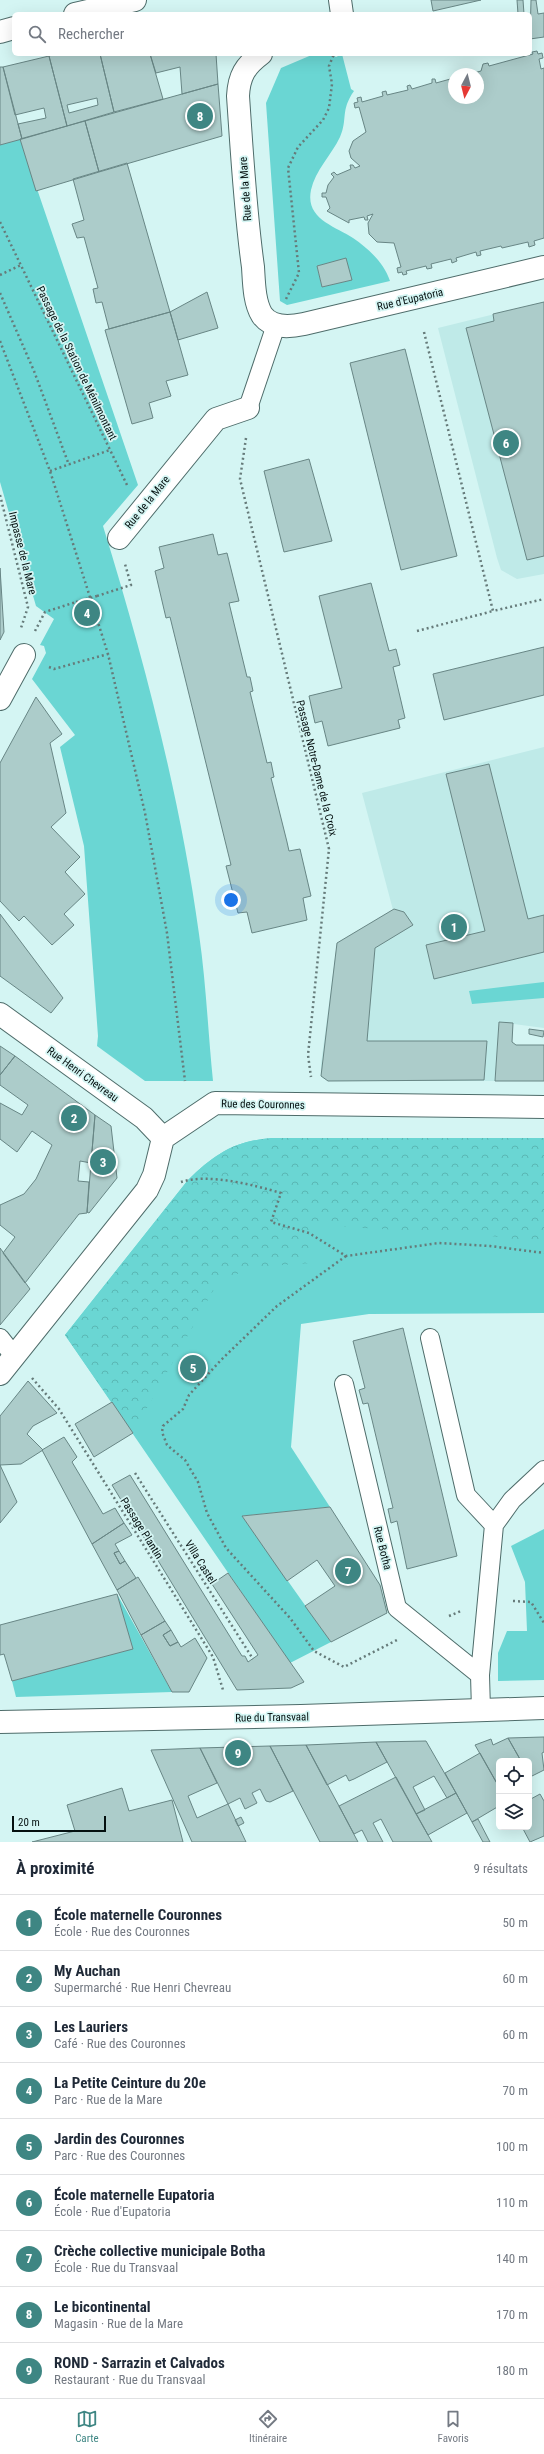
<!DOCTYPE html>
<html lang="fr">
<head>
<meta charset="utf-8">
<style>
  body { margin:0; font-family:"Roboto Condensed",sans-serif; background:#f6f6f7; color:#1f2937 }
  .controls { position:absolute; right:12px; bottom:12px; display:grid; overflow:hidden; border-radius:6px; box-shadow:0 4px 16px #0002 }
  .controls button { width:36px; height:36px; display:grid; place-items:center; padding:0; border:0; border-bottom:1px solid #e0e1e3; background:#fff; color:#1f2937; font:20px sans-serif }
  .compass { position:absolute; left:448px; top:68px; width:36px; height:36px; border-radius:50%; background:#fff; box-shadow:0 4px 16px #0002; rotate:187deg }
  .scale { position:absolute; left:12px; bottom:10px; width:94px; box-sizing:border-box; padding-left:4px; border:2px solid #051010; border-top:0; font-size:11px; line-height:14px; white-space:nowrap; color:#051010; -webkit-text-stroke:3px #d4f5f3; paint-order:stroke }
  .you { position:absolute; left:231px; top:900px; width:14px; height:14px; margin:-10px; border:3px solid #fff; border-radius:50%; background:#1a73e8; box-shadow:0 0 0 6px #1a73e833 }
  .badge { display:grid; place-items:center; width:26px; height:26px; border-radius:50%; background:#3e8683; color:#fff; font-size:13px; font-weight:700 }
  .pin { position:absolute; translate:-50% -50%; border:2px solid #fff; box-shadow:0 1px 4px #0006 }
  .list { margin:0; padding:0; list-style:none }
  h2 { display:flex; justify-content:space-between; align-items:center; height:52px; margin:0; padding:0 16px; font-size:17px }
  h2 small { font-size:13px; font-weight:400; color:#747a83 }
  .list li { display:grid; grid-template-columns:26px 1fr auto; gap:12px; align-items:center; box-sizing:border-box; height:56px; padding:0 16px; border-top:1px solid #e0e1e3 }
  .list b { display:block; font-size:15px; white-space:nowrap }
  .list p { margin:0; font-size:13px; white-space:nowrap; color:#747a83 }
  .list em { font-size:13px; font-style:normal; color:#747a83 }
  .icon { flex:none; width:22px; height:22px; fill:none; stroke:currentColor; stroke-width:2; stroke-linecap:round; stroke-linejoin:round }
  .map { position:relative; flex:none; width:544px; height:1842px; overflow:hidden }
  .search { position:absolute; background:#fff; box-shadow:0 4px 16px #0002; left:12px; right:12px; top:12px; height:44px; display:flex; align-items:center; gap:10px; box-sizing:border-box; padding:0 14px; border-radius:6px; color:#747a83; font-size:15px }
  .sheet { height:556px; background:#fff }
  nav { display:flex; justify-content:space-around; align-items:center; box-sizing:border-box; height:56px; border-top:1px solid #e0e1e3; background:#fff; font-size:11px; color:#747a83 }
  nav a { display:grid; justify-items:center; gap:2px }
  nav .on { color:#3e8683 }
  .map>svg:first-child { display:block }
</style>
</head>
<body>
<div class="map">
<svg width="544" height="1842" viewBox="0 0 544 1842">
  <defs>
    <pattern id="forest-crowns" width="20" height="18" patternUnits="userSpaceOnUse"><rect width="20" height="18" fill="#6ad6d3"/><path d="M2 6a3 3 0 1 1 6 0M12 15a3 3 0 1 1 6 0" fill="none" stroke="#5ab7b4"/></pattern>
  </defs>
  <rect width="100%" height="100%" fill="#d4f5f3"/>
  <path fill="#bfeae8" d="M544 302V574L517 579 501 570 497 558 438 328Z
    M544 747V1028L499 1022 495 1081H328L321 1076V1064L337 943 393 910 362 793Z"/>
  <path fill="#6ad6d3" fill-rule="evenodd" d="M314 54H331L336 57 342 54 351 89 354 91C340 111 348 119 340 137 332 154 315 171 311 190 305 219 335 226 353 238 369 249 384 263 390 281L287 305 280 301 266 103 281 68ZM346 259 351 280 322 287 317 266Z
    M20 139 138 485 103 526C144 659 180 796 199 934 206 982 208 1032 213 1081H145L97 1046 98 1036 84 846 60 747 75 735 32 679 46 653 44 646 40 645 54 619 36 606 0 482V145Z
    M544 982V998L472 1004 469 991Z
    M272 1138H544V1313L369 1314 301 1324 291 1447 330 1507 242 1516 331 1642 290 1663 65 1335 188 1180C215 1154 234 1141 272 1138Z
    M544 1529V1680L498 1681V1653L507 1631H527L525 1582 511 1546Z
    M117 1594 172 1692 16 1697 12 1681 132 1649Z"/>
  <path fill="url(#forest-crowns)" d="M272 1138H544V1243L491 1236 317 1225 307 1239 312 1263 254 1267 218 1282 133 1433 65 1335 188 1180C215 1154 234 1141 272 1138Z"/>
  <path fill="#acccca" stroke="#688685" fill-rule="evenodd" d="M431 0H481L433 11Z
    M517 0H523L524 14H518Z
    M531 0H536L538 14 544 13V37L530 39Z
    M537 51 538 54 542 53 543 58 539 59 541 69 544 68V238L534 241 535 245 529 247 528 242 502 248 501 246 480 251 481 255 477 256 476 252 456 258 457 261 452 263 451 259 431 264 432 268 427 269 426 266 406 271 407 274 403 275 402 272 398 273 397 268 401 267 394 243 377 242 369 234 368 223 373 214 367 216 368 220H365L364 217 349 220V223L327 211 330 208 326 197H322V193H326L328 185 334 177 331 174 334 172 337 175 351 169 350 165H353L355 168 360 166 351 158 349 151 353 141 366 132 359 107 355 108 354 103 358 102 357 98 361 97 362 102 383 96 382 92 386 91 387 95 408 90 407 86 410 85 412 89 432 83V79H435L436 83 454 78V98H478V74H470L481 71 483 64 488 63 489 66 533 54 532 52Z
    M56 54H100L114 112 67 126 49 56ZM97 98 98 105 69 113 67 105Z
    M100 54H150L163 99 114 112Z
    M150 54H216L218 84 182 94 180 67 156 73Z
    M49 56 67 126 22 139 18 124 46 118 44 108 15 115 3 67Z
    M0 67H3L22 139 0 145Z
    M218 84 222 136 99 172 85 121Z
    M85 121 99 172 36 191 20 139Z
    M127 163 170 312 109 329 102 302 96 303 93 289 98 288 84 237 77 238 72 224 84 220 73 179Z
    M346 258 352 280 322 287 317 266Z
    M207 292 218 328 178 340 170 312Z
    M544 302V556L527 560 466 328 494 321 493 314Z
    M170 312 188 375 166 381 171 396 149 403 153 418 132 424 105 330Z
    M405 349 457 556 401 570 350 363Z
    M309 459 332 541 284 552 264 471Z
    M213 534 218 555 227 553 239 601 229 603 247 677H250L253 691 250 692 267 763 271 762 274 777 271 778 287 842 289 851 300 849 311 896 303 898 307 920 252 933 247 912 238 913 226 866 231 865 170 617 166 618 155 571 164 568 159 547Z
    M0 568 4 632 0 640Z
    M371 583 389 651 396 649 400 665 393 667 405 718 398 720 400 728 328 746 322 721 315 723 309 696 342 688 319 596Z
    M544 647V695L444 720 433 674Z
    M36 697 62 734 50 743 66 813 51 827 80 857 65 872 85 894 64 914 74 925 52 945 24 916 19 921 0 901V763Z
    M489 764 528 919 544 915V952L434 979 426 945 485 931 446 774Z
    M394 909 404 912 413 925 375 948 367 1041H487L484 1080 328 1081 321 1076 337 943Z
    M0 914 63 998 51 1013 0 976Z
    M499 1022 513 1023 512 1042 516 1045H544V1081H495Z
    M529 1029 544 1031 543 1037 529 1034Z
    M0 1046 15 1056 0 1075Z
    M15 1056 95 1115 91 1163 80 1161 78 1181 89 1182 87 1213 79 1214 25 1283 3 1253 15 1237 0 1225V1205L24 1194 36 1179 52 1145 32 1131 17 1152 0 1139V1103L22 1115 28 1105 0 1085V1075Z
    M95 1115 111 1126 117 1178 89 1213 87 1212Z
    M0 1248 30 1289 0 1325Z
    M403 1328 457 1556 407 1569 397 1521 391 1523 388 1509 393 1508 368 1403 363 1404 359 1390 365 1388 353 1341Z
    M28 1381 57 1413 33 1426 27 1434 43 1450 21 1464 0 1465V1416Z
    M112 1402 133 1433 94 1457 75 1424Z
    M64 1437 77 1457 72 1462 103 1514 115 1508 124 1523 92 1544 42 1450Z
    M0 1465 17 1502 0 1523Z
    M130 1475 242 1656H245L248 1662 258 1655 212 1584 228 1573 304 1682 291 1688 237 1690 112 1485Z
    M330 1507 380 1585 387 1613 331 1642 305 1606 335 1586 317 1560 287 1581 242 1516Z
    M124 1523 132 1535 115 1544 119 1551 114 1553 120 1564 125 1561 136 1578 117 1590 92 1544Z
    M119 1551 125 1561 120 1564 114 1553Z
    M138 1577 165 1621 141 1635 117 1590Z
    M117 1594 133 1649 12 1681 4 1654 0 1655V1625Z
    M165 1621 171 1630 163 1635 170 1646 178 1642 181 1647 195 1638 207 1658 189 1692H172L141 1635Z
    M171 1630 178 1642 170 1646 163 1635Z
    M544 1737V1752L542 1753 544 1770 530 1777 529 1761H521L508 1738Z
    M508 1738 521 1761H499V1787L475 1745 491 1739 493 1745Z
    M426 1741 456 1793 447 1798 434 1776 413 1787 425 1810 416 1814 376 1742Z
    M376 1742 387 1762 354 1779 349 1781 346 1775 327 1785 306 1745Z
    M306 1745 339 1806 358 1842H320L270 1746Z
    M270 1746 293 1791 270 1802 266 1801 260 1789 252 1793 257 1803 245 1809 240 1798 228 1804 200 1748Z
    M200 1748 217 1783 188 1796 197 1818 228 1804 246 1842H192L151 1750Z
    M480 1753 499 1787V1806L472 1822 445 1773Z
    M396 1777 428 1835 432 1842H393L381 1819 373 1823 383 1842H368L362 1830 354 1834 339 1806Z
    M122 1788 129 1811 172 1800 183 1842H32L75 1831 67 1805Z
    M456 1793 467 1813 428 1835 416 1814Z
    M540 1794 544 1801V1836L530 1842 522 1827H529V1800Z
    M241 1817 244 1823 238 1826 235 1820Z
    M478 1819 490 1842H483L472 1822Z"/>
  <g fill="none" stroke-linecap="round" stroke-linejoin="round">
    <defs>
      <path id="lane" d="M248 408 276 325
        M0 1338 14 1356
        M430 1338 466 1495 494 1525
        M344 1384 397 1608 480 1675
        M481 1710 480 1675 494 1525 512 1500 544 1470"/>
      <path id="street" d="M340 0 342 14
        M261 54C245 66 239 76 238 96 242 153 245 210 253 267 254 282 254 302 262 315 272 329 290 327 304 324L544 267
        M119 538 216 419 248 408
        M0 699 24 655
        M0 1014 144 1118 163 1138
        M0 1374 147 1190 154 1175 163 1138 215 1103 544 1107
        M0 1722 301 1716 544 1708"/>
      <path id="secondary" d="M75 14 135 0
        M0 32 14 28"/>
    </defs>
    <use href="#lane" stroke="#4e6c6a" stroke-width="20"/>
    <use href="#street" stroke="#4e6c6a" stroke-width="24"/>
    <use href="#secondary" stroke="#4e6c6a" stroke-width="24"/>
    <path stroke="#667b7a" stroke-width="2.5" stroke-dasharray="2 3" stroke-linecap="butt" d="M0 222 127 485
      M0 275 21 265
      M0 293 34 371 69 465
      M286 299 299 273 288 168 298 147 323 120 329 108 332 84 329 66 334 54
      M424 332 493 611 544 599
      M0 341 50 471 108 654 145 813 167 933 185 1081
      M246 438 240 479 329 849 308 1055 311 1077
      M50 471 110 450
      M0 495 28 607 21 628
      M97 596 131 585 125 564
      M35 631 45 612 76 602
      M417 631 493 611
      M49 667 54 669 108 654
      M181 1182C208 1173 254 1185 281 1193L271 1222 309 1233 346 1256 439 1243 490 1246 544 1253
      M346 1256 277 1306 221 1360 189 1395 183 1409 163 1426 162 1432 167 1445 185 1460 198 1482 207 1513 226 1548 290 1618 314 1651 344 1667 397 1640
      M32 1378 59 1409 213 1657 223 1690
      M135 1473 253 1659
      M513 1601 531 1602 544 1623
      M449 1616 461 1611"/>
    <use href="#lane" stroke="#fff" stroke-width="18"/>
    <use href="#street" stroke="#fff" stroke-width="22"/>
    <use href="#secondary" stroke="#fff" stroke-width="22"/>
    <path stroke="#667b7a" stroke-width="2.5" stroke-dasharray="2 3" stroke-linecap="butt" d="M76 602 97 596"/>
  </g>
  <g text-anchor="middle" stroke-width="3.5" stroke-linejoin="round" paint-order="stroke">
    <g font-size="11" fill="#051010" stroke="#d4f5f3">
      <text transform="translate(245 189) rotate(-94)" y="4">Rue de la Mare</text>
      <text transform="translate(410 299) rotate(-13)" y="4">Rue d'Eupatoria</text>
      <text transform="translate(77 363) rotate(64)" y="4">Passage de la Station de Ménilmontant</text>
      <text transform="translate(147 502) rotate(-51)" y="4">Rue de la Mare</text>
      <text transform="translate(23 553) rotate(76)" y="4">Impasse de la Mare</text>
      <text transform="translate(317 768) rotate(76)" y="4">Passage Notre-Dame de la Croix</text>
      <text transform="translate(83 1074) rotate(36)" y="4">Rue Henri Chevreau</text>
      <text transform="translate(263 1104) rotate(1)" y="4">Rue des Couronnes</text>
      <text transform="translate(142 1528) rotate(58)" y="4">Passage Plantin</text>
      <text transform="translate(383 1548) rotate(76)" y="4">Rue Botha</text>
      <text transform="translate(201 1562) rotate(58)" y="4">Villa Castel</text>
      <text transform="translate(272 1717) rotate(-1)" y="4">Rue du Transvaal</text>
    </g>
  </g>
</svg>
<div class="controls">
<button><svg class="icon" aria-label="locate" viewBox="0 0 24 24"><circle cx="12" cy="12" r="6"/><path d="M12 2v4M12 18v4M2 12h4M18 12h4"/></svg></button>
<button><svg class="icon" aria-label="layers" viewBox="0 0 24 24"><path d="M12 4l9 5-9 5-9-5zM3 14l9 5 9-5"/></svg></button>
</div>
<svg class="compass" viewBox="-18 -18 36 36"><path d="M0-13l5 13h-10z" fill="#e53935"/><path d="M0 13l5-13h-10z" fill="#747a83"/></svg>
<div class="scale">20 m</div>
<div class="you"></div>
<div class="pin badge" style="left:454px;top:927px">1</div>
<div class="pin badge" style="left:74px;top:1118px">2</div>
<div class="pin badge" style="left:103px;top:1162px">3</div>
<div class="pin badge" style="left:87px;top:613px">4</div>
<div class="pin badge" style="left:193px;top:1368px">5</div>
<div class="pin badge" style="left:506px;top:443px">6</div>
<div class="pin badge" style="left:348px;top:1571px">7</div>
<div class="pin badge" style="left:200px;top:116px">8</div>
<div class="pin badge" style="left:238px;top:1753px">9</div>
<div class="search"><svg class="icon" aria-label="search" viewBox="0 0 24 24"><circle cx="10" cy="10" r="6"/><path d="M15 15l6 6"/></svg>Rechercher</div>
</div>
<section class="sheet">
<h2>À proximité<small>9 résultats</small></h2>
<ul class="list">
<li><span class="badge">1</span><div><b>École maternelle Couronnes</b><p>École · Rue des Couronnes</p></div><em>50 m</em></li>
<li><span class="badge">2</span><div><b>My Auchan</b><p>Supermarché · Rue Henri Chevreau</p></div><em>60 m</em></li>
<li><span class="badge">3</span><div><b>Les Lauriers</b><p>Café · Rue des Couronnes</p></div><em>60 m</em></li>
<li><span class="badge">4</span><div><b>La Petite Ceinture du 20e</b><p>Parc · Rue de la Mare</p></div><em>70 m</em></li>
<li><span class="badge">5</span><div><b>Jardin des Couronnes</b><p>Parc · Rue des Couronnes</p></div><em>100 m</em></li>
<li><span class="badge">6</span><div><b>École maternelle Eupatoria</b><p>École · Rue d'Eupatoria</p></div><em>110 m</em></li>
<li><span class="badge">7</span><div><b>Crèche collective municipale Botha</b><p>École · Rue du Transvaal</p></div><em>140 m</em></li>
<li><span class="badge">8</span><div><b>Le bicontinental</b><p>Magasin · Rue de la Mare</p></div><em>170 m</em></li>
<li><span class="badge">9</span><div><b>ROND - Sarrazin et Calvados</b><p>Restaurant · Rue du Transvaal</p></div><em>180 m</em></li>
</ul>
</section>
<nav>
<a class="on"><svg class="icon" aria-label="map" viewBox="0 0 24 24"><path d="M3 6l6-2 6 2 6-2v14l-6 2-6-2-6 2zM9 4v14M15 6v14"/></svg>Carte</a>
<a><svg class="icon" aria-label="directions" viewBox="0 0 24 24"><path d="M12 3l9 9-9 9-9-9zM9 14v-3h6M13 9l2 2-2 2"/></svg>Itinéraire</a>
<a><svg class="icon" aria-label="saved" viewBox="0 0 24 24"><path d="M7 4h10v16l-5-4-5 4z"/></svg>Favoris</a>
</nav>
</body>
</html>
